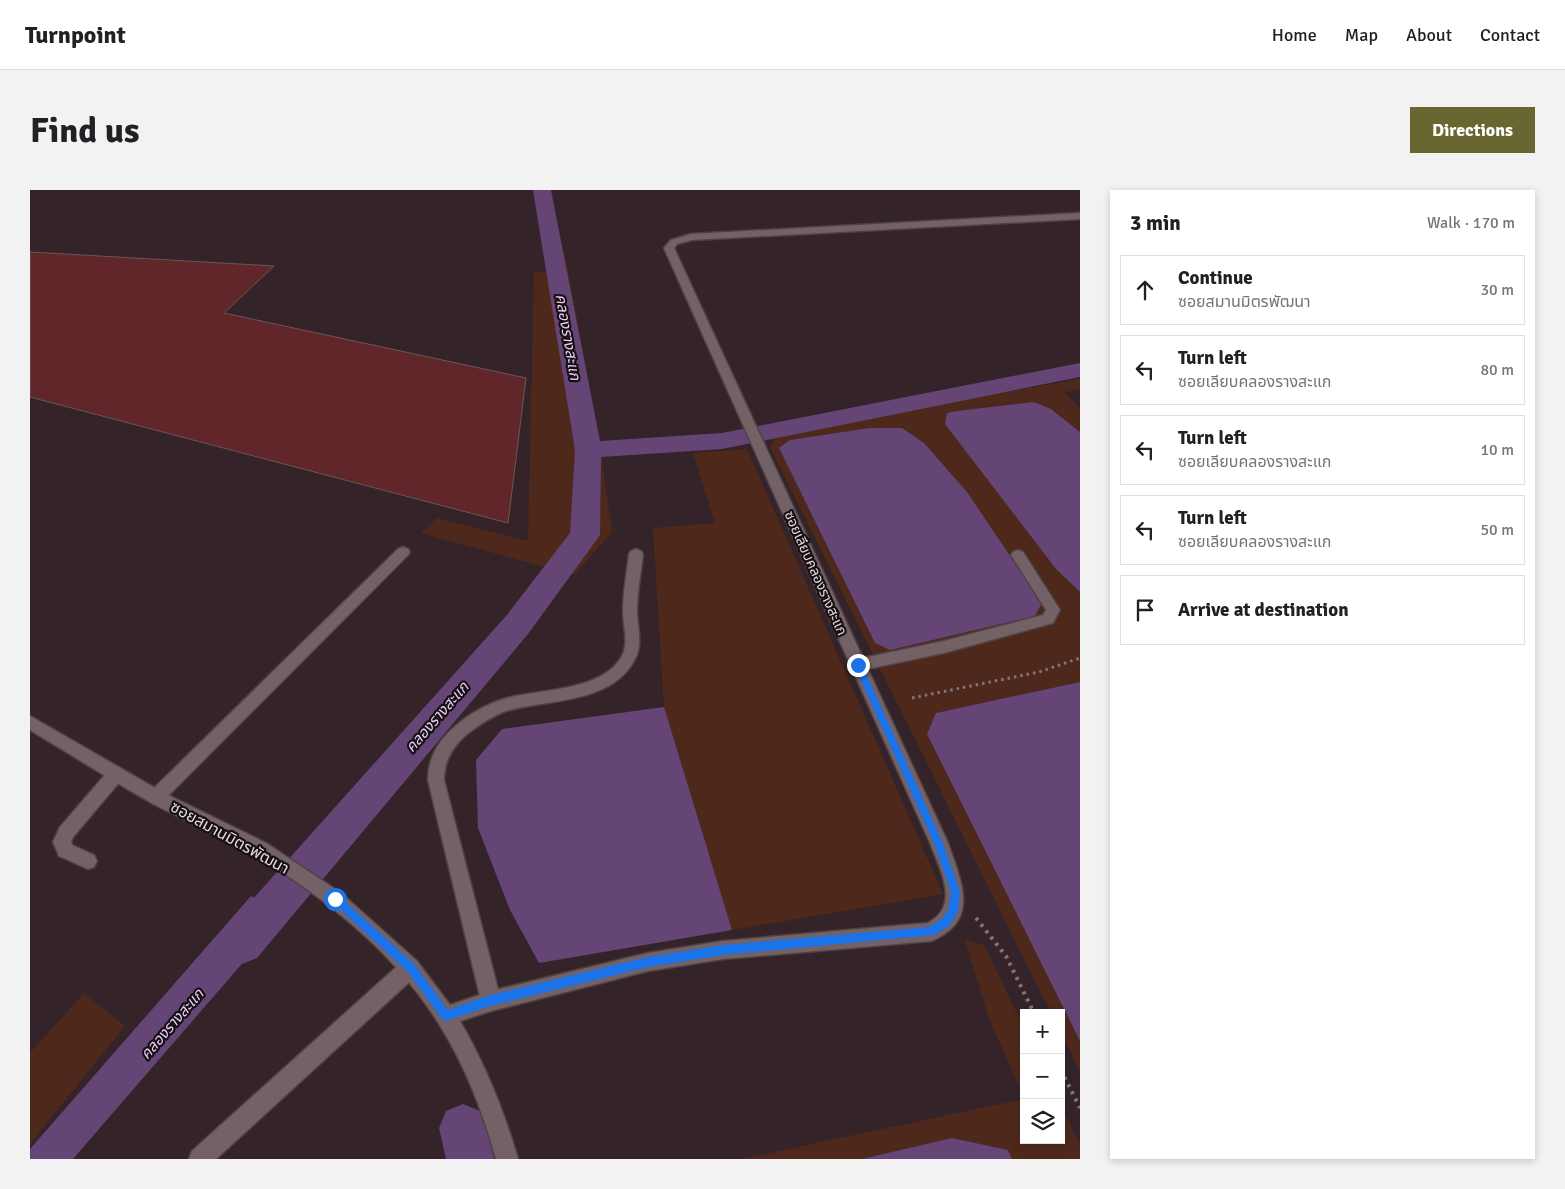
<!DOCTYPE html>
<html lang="en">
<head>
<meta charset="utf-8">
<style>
  body { margin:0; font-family:Signika,"Noto Sans Thai",sans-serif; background:#f2f2f2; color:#202124 }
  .controls { position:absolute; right:15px; bottom:15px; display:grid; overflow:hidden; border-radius:0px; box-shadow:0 2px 8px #0003 }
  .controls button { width:45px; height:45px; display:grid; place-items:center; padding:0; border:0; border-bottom:1px solid #e0e0e0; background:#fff; color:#202124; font:25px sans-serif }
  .stop { position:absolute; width:15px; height:15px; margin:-11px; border:4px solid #1a73e8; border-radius:50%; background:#fff }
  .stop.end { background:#1a73e8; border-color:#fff; box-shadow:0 1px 5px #0008 }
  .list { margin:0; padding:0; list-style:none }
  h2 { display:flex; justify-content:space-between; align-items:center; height:65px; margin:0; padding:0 20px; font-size:21px }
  h2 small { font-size:16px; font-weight:400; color:#757577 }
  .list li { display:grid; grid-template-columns:32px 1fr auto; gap:15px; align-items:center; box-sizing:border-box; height:70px; margin:0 10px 10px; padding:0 10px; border:1px solid #e0e0e0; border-radius:0px }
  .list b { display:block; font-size:19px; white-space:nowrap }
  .list p { margin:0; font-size:16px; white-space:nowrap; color:#757577 }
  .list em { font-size:16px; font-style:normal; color:#757577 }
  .icon { flex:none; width:28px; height:28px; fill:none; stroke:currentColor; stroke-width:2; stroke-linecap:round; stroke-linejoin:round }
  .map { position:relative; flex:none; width:1050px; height:969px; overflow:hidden; border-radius:0px }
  header { display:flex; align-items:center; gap:30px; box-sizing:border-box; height:70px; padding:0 25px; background:#fff; border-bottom:1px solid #e0e0e0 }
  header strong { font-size:24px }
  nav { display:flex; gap:28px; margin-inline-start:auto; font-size:18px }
  .intro { display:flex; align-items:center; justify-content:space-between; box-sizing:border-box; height:120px; padding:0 30px }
  h1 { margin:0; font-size:35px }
  .button { padding:12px 22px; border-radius:0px; background:#686731; color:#fff; font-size:18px; font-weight:700 }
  main { display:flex; gap:30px; padding:0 30px }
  aside { flex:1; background:#fff; border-radius:0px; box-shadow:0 2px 8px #0003 }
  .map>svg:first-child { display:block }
</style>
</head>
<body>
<header>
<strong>Turnpoint</strong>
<nav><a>Home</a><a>Map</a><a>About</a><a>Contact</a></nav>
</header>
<div class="intro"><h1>Find us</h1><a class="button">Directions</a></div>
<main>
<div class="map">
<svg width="1050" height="969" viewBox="0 0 1050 969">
  <rect width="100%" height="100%" fill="#342429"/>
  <path fill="#4e291b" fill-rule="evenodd" d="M513 60H534L569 248 582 342 544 385 391 343 407 328 498 351 504 82H518Z
    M1050 189V199L1035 202 1050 219V242L1021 219 1004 212 927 221 917 223 915 233 1026 379 1050 402V492L906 523 897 544 1050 851V881L1031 843V823H1021L740 257 749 242ZM839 238 937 302 1012 413 750 258 761 250Z
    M717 259 913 704 702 740 634 517 623 338 685 333 663 263Z
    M935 750 954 755 994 838V908L958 826Z
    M54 803 95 836 0 954V863Z
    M994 909V950H1031V916L1050 955V969H982L978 960 922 948 832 969H711Z"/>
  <path fill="#644575" d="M1004 212 1021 219 1050 242V402L1026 379 915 234 917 223 927 221Z
    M839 238H872L894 253 937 302 1012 413 1005 426 860 460 845 453 749 258 760 250Z
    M1050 492V851L897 544 906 523Z
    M634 517 702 740 509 773 480 720 448 638 446 570 472 539Z
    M221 706 255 724 43 969H0V959Z
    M922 948 978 960 982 969H832Z"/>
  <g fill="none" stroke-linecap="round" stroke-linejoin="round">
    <path fill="#644575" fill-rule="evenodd" d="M503 0H521L570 251 692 243 1050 173V187L692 259 571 267 570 345 565 352 498 444 227 768 212 774 197 768 191 753 197 738 476 426 540 343 545 260Z
      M433 914 450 921 457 938 464 969H416L409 938 416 921Z"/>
  </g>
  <path fill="#612629" stroke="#6a5757" d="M0 62 244 76 194 123 496 188 478 333 0 207Z"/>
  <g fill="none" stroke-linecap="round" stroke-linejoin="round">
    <defs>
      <path id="lane" d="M373 357 378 359 380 362 378 365 132 612 126 614 120 612 118 607 120 602 368 359Z
        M606 359 611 361 613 364C611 383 607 402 607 421 607 437 613 454 605 469 582 514 518 509 476 521 462 526 449 535 437 544 422 557 414 571 414 590L471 811 468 818 461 821 454 818 451 811 398 590C398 570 407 553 421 540 437 525 456 514 477 508 511 499 573 501 592 466 599 453 593 435 593 421 593 402 597 383 599 364L601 361Z
        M988 360 993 362 1030 420 1023 433 914 463 828 481 823 479 821 475 823 471 828 469 914 451 1013 425 1016 420 981 365 983 362Z
        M86 577 92 579 94 584 92 589 43 647 41 652 42 655 64 665 67 671 64 677 58 679 29 666 23 652 30 637 80 579Z
        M380 768 387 771 390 778 387 785 186 969H159L162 961 373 771Z"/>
      <path id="street" d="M1050 23V29L662 50 647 54 644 58 918 653C931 691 951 731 901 751L693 769 618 781 461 821 430 831C455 874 474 921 488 969H466C453 922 435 875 409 834 365 763 295 707 224 665 191 645 154 631 120 612 79 589 40 564 0 540V526L132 602 236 653 311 703 387 771 420 815 461 801 618 763 693 751 898 733C931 715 910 680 900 653L634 58 641 50 661 44Z"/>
    </defs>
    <use href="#lane" stroke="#4f4246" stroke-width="3"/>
    <use href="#street" stroke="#4f4246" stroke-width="3"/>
    <path stroke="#827478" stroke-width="3" stroke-dasharray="2.5 4" stroke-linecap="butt" d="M882 508 1009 482 1050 468"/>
    <path stroke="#827478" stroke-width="4" stroke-dasharray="3 5" stroke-linecap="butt" d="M946 728 976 766 1004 823
      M1031 880 1050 918"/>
    <use href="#lane" fill="#736166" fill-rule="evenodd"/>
    <use href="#street" fill="#736166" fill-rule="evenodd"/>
  </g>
  <path fill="#1a73e8" d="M828 472 832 475 913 653 930 702 928 722 919 736 904 745 693 765 618 777 460 816 416 831 412 829 377 781 302 712V706H309L384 774 418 820 460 805 618 767 693 755 899 737 912 729 919 718 921 702 904 653 824 475Z"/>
  <g text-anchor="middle" stroke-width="4.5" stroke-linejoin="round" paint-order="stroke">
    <g font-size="14" fill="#e3d8db" stroke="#171012">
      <text transform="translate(786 383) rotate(66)" y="5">ซอยเลียบคลองรางสะแก</text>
    </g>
    <g font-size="15" font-style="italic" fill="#eccefc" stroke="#171012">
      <text transform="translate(538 147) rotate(80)" y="5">คลองรางสะแก</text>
      <text transform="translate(407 527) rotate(-49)" y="5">คลองรางสะแก</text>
      <text transform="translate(142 834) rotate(-49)" y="5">คลองรางสะแก</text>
    </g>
    <g font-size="16" fill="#e3d8db" stroke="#171012">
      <text transform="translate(200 647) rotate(29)" y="6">ซอยสมานมิตรพัฒนา</text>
    </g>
  </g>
</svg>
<div class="controls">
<button>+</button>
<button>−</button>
<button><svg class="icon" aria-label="layers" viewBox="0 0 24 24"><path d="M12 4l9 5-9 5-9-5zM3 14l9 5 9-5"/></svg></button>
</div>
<div class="stop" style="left:305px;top:709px"></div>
<div class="stop end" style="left:828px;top:475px"></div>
</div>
<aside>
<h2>3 min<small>Walk · 170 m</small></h2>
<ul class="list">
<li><svg class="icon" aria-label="ahead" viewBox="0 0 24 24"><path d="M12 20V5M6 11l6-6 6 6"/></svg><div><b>Continue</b><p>ซอยสมานมิตรพัฒนา</p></div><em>30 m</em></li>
<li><svg class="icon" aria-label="left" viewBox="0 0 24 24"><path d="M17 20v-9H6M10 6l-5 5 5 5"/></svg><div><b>Turn left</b><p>ซอยเลียบคลองรางสะแก</p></div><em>80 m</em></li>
<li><svg class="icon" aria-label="left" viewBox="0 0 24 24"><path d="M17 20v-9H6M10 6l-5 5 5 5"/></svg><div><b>Turn left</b><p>ซอยเลียบคลองรางสะแก</p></div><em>10 m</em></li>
<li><svg class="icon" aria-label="left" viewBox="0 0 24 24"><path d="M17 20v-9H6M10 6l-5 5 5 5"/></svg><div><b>Turn left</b><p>ซอยเลียบคลองรางสะแก</p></div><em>50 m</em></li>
<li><svg class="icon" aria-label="arrive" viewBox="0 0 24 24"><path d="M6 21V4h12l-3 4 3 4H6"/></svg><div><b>Arrive at destination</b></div></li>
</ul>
</aside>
</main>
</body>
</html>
